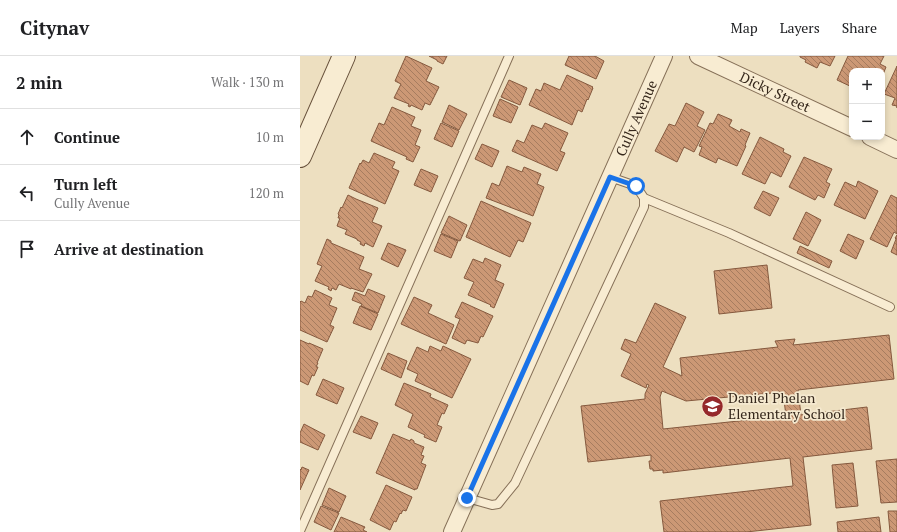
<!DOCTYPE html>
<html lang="en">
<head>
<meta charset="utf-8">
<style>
  body { margin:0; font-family:"PT Serif",serif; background:#f6f6f6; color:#202124 }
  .controls { position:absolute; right:12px; top:12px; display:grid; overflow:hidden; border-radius:8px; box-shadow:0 2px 6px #0003 }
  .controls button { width:36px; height:36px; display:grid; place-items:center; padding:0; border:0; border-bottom:1px solid #e0e0e0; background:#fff; color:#202124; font:20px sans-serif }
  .stop { position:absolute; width:12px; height:12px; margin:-9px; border:3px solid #1a73e8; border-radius:50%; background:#fff }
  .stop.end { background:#1a73e8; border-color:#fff; box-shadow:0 1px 4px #0008 }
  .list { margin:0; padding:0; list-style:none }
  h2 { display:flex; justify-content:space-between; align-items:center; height:52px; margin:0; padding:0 16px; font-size:17px }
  h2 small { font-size:13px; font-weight:400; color:#757577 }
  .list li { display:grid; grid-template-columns:26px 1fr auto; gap:12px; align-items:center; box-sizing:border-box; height:56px; padding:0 16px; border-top:1px solid #e0e0e0 }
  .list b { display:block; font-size:15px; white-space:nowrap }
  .list p { margin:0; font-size:13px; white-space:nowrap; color:#757577 }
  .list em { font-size:13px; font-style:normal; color:#757577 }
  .icon { flex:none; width:22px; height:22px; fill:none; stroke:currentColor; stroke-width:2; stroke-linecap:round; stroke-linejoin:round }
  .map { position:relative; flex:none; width:597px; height:476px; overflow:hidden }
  header { display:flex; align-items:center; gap:24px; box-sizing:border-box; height:56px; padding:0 20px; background:#fff; border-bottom:1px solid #e0e0e0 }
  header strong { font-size:19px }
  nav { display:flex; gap:22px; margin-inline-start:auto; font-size:14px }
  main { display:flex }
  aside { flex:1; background:#fff }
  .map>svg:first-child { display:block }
</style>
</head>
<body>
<header>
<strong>Citynav</strong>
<nav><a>Map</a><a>Layers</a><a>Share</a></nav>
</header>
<main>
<aside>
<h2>2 min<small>Walk · 130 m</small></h2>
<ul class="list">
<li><svg class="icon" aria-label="ahead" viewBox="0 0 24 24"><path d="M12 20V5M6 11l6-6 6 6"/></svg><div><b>Continue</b></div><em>10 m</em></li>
<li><svg class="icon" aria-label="left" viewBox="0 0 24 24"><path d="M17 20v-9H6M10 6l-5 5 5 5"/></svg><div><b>Turn left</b><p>Cully Avenue</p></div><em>120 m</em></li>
<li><svg class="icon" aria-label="arrive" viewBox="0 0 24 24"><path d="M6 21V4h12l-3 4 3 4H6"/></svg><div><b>Arrive at destination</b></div></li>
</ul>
</aside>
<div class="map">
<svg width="597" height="476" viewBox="0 0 597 476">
  <defs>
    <pattern id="building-back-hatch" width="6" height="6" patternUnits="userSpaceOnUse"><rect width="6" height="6" fill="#cc9875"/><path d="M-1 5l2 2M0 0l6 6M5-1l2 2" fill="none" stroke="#a67c5f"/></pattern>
  </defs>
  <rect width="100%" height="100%" fill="#eddfc0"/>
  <path fill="url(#building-back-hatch)" stroke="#85593e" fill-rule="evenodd" d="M106 0 132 12 126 25 139 31 130 49 125 47 122 54 111 49 110 51 108 50 109 48 94 42 101 28 95 25Z
    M129 0H147L143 8 137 5V4Z
    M269 0H295L304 5 296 23 265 9Z
    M500 0H535L530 10 520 6 517 12 505 6 506 4 500 1Z
    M548 0H584L580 8 586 11 582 21V15H552V31L537 24Z
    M597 10V52V50L592 49 595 42 584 38Z
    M267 19 293 31 292 32H293L288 44 287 43 282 56 278 54 272 69 229 49 236 33 241 35 244 27 260 34Z
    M209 24 227 32 220 49 201 41Z
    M200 43 218 51 211 67 193 60Z
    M386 47 404 56 397 70 405 74 394 96 384 91 377 106 355 95 369 68 375 70Z
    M149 49 167 58 159 74 142 66Z
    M92 51 115 61 111 70 121 74 115 89 120 91 113 106 106 103 107 101 71 85 79 67 84 69Z
    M418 58 432 64 429 70 440 76 441 73 450 77 445 89 446 90 437 110 418 102 416 107 399 99 402 91 399 90 410 67 413 68Z
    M141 67 159 75 152 91 134 83Z
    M245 67 268 77 260 95 265 97 257 115 212 95 217 84 224 87 232 69 242 73Z
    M460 81 484 93 483 96 491 100 481 121 471 116 465 128 442 118Z
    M182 88 199 95 192 111 175 103Z
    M74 97 95 106 92 112 99 115 85 148 49 132 60 107 61 108 63 104 69 107Z
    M504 101 532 113 526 126 530 128 524 142 518 139 515 144 489 131Z
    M207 110 222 116 224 111 241 118 237 128 244 131 233 160 186 142 192 127 199 130Z
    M121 113 138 120 131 136 114 129Z
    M558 125 578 135 565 163 534 149 545 126 556 131Z
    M463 135 479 142 470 160 454 152Z
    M48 139 56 143 78 152 72 166 82 170 73 191 65 187 64 190 60 188 61 186 57 184V183L45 178 47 174 37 170 40 162H38L39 159 38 158 41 151 42 152Z
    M591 139 597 142V178L594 176 587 191 570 183Z
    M181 145 231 167 223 186 218 184 210 201 166 181Z
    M506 156 521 164 508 190 493 183Z
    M149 160 167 169 160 185 141 177Z
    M141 178 158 185 151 202 134 195Z
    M548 178 564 185 556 203 540 195Z
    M597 179V199L591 196 596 183 595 182Z
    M27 183 31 185V187L64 201 59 213 72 218 63 236 51 232V233L39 228 36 234 32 232 31 235 28 233 29 231 15 225 22 210 17 208Z
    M88 187 106 194 98 211 81 203Z
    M500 190 532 205 529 212 497 197Z
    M185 202 201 209 195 224 204 228 194 252 190 250 191 249 168 239 174 226 164 222 173 203 183 207Z
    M467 209 472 252 419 258 414 215Z
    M68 233 85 240 78 257 61 250 62 248 52 244 55 236 65 240Z
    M15 234 32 242 29 249 37 252 30 269 34 271 27 286 0 274V246L1 245 5 247 8 240 12 241Z
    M114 241 132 249 128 257 154 269 146 288 101 268Z
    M162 246 193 260 183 281 181 280 178 287 167 284 165 288 152 282 160 263 155 261Z
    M355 247 386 261 363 311 382 320 380 302 478 291 475 285 495 283 493 289 589 279 594 323 498 334 501 359 567 351 572 393 503 401 511 469 446 476H364L360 445 493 430 490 402 363 417V414L353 415V413H350L349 405H351V399L288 406 281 350 345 343V338L349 329 347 328 346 332 321 320 331 298 321 293 325 283 336 287ZM362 335 386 345 483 336 486 360 363 373 360 341Z
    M60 250 78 258 71 274 53 267Z
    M0 284 9 288V287L23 293 17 307H18L16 311H18L14 320 12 319 8 329 0 325Z
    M130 290 141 295 143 290 171 303 152 342 115 325 118 318 107 313 117 291 128 296Z
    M88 297 107 305 101 322 81 313Z
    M23 323 44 332 37 348 16 339Z
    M104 327 131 338 130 341 148 349 144 358 142 357 137 369 142 371 136 386 124 381 125 379 108 371 113 358 95 349Z
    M61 360 78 367 71 383 53 376Z
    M4 368 25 379 18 394 0 386V377Z
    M93 378 110 385 111 383 114 385V387L124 391 121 399 124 400 121 407 126 409 117 433H115V434L76 417Z
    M597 403V446L581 447 576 405Z
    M553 407 558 450 536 452 532 409Z
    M2 411 9 414 0 434V413L1 414Z
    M86 429 112 441 106 455 103 454 101 458 100 457 96 466 94 465 90 474 70 464Z
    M29 432 46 440 39 456 22 449Z
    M21 450 39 457 31 474 14 466Z
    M588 455H597V476H590Z
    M41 461 65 471 63 474 67 476H34Z
    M579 461 581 476H538L537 466Z"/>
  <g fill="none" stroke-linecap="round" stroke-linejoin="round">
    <defs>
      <path id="lane" d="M344 142 429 177 590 251
        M167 442 192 449 198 448 215 427 344 151V142L336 130 310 121
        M0 475 209 0"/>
      <g id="street">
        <path id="s1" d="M398 0 552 72"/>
        <path d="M570 81 597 94"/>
        <path id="s2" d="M152 476 364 0"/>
      </g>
      <path id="secondary" d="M0 100 44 0"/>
    </defs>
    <use href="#lane" stroke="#867058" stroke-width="10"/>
    <use href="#street" stroke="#867058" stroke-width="18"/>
    <use href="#secondary" stroke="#68513b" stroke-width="24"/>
    <use href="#lane" stroke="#f8ecd2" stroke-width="8"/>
    <use href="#street" stroke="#f8ecd2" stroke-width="16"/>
    <use href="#secondary" stroke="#f8ecd2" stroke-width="22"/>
  </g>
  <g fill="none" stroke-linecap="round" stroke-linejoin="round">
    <path stroke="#1a73e8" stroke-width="5" d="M167 442 310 121 336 130"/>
  </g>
  <defs>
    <symbol id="school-disc" viewBox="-11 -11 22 22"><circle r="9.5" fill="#95282b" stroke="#f5e9cf"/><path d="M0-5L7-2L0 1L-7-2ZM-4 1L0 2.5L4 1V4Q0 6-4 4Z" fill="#fff"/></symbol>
  </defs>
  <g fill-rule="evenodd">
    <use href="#school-disc" x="400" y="338" width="25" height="25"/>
  </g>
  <g text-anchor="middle" stroke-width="3.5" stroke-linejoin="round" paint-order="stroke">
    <g font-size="14" fill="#36281c" stroke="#f5e9cf">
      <text dy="5" stroke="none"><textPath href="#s1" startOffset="85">Dicky Street</textPath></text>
      <text dy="5" stroke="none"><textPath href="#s2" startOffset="453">Cully Avenue</textPath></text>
    </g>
    <g font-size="14" fill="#36281c" stroke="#f5e9cf" text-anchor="start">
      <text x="428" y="347">Daniel Phelan<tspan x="428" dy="16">Elementary School</tspan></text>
    </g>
  </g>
</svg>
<div class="controls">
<button>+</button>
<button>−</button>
</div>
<div class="stop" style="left:336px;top:130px"></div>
<div class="stop end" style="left:167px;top:442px"></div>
</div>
</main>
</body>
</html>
